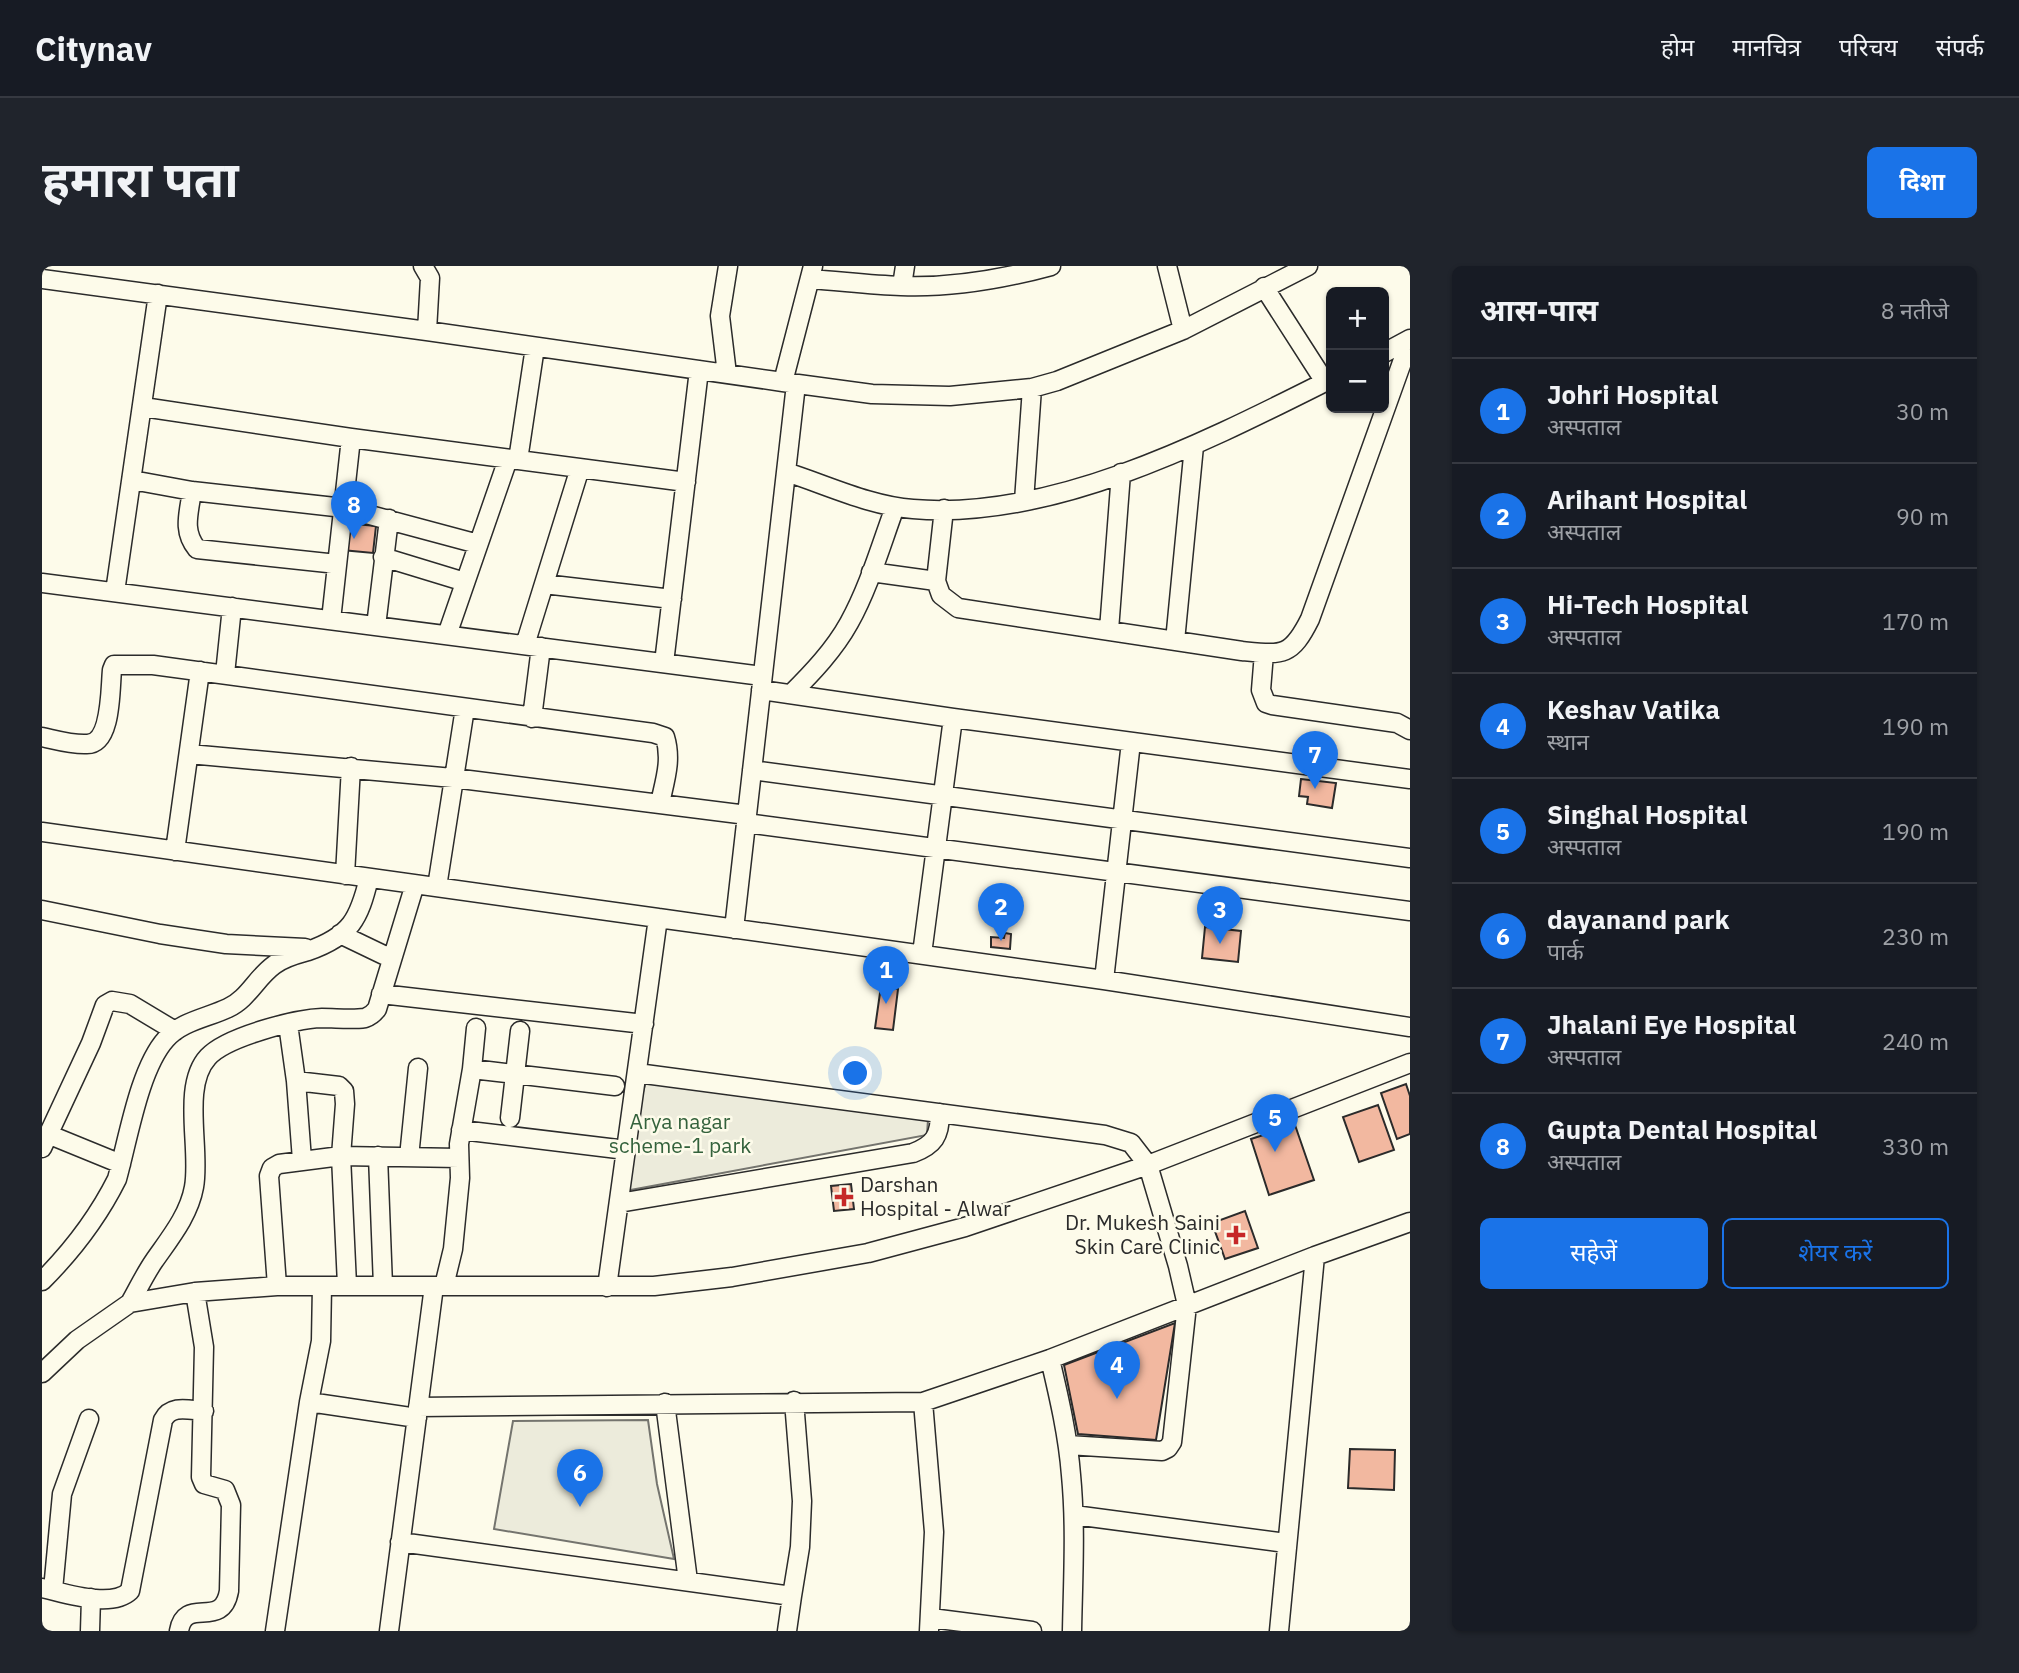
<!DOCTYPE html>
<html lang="hi">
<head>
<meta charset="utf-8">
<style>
  body { margin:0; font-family:"IBM Plex Sans","Noto Sans Devanagari",sans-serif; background:#20242c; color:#f1f3f6 }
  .controls { position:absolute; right:21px; top:21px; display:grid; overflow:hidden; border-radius:10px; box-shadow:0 2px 5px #0004 }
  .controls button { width:63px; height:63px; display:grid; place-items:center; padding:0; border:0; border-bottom:2px solid #363941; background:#171b24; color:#f1f3f6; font:35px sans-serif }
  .you { position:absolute; left:814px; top:808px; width:24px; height:24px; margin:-18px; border:5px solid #fff; border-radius:50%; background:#1a73e8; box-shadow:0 0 0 10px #1a73e833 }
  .badge { display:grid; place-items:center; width:46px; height:46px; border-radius:50%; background:#1a73e8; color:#fff; font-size:23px; font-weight:700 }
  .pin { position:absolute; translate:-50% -58px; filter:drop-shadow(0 2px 4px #0008) }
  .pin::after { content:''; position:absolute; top:37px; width:24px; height:21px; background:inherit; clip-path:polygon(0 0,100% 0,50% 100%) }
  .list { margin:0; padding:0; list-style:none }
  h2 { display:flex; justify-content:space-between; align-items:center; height:91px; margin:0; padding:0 28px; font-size:30px }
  h2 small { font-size:23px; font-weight:400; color:#9ea1a6 }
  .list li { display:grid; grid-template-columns:46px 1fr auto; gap:21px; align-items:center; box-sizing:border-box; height:105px; padding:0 28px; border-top:2px solid #363941 }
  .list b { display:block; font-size:26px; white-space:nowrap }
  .list p { margin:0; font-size:23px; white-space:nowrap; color:#9ea1a6 }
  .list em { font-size:23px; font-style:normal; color:#9ea1a6 }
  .actions { display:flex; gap:14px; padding:21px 28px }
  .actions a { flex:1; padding:16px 0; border:2px solid #1a73e8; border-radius:10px; text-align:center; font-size:24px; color:#1a73e8 }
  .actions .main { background:#1a73e8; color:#fff }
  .map { position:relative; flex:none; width:1368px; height:1365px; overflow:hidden; border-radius:10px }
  header { display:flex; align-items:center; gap:42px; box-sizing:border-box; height:98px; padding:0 35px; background:#171b24; border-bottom:2px solid #363941 }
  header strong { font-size:33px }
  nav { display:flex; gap:38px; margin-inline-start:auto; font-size:24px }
  .intro { display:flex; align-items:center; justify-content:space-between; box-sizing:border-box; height:168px; padding:0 42px }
  h1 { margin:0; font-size:49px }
  .button { padding:18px 32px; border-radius:10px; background:#1a73e8; color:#fff; font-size:24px; font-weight:700 }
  main { display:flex; gap:42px; padding:0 42px }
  aside { flex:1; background:#171b24; border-radius:10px; box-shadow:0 2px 5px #0004 }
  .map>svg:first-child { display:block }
</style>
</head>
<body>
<header>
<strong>Citynav</strong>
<nav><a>होम</a><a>मानचित्र</a><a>परिचय</a><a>संपर्क</a></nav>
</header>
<div class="intro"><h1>हमारा पता</h1><a class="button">दिशा</a></div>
<main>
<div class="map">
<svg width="1368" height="1365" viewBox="0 0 1368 1365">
  <rect width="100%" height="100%" fill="#fdfbea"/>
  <path fill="#ecebdb" stroke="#74746e" stroke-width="2" d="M604 816 886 853 885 869 583 925 584 884Z
    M606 1154 615 1218 632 1293 452 1263 471 1155Z"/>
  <path fill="#f2b8a0" stroke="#2b2b2b" stroke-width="2" d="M303 257 334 260 331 287 300 284Z
    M1259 513 1294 517 1290 542 1265 538 1266 531 1257 530Z
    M1163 661 1199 665 1196 696 1160 692Z
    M963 667 969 668 968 683 949 681V671L962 672Z
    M839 720 856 723 851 764 833 762Z
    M1364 818 1368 830V868L1355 873 1339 827Z
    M1336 839 1352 884 1317 896 1301 851Z
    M1253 859 1272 914 1227 929 1209 873Z
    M809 918 812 943 792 945 789 920Z
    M1203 945 1216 982 1183 993 1170 957Z
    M1133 1057 1114 1174 1036 1168 1022 1099Z
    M1308 1183 1353 1184 1352 1224 1306 1222Z"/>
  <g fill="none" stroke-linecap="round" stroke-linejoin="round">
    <defs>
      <path id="minor" d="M381 0 388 12 385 65
        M1125 0 1141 64
        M0 13 385 65 741 116 830 128 908 130 990 122 1015 115 1141 64 1266 0
        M768 13C798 15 829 19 859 20 909 22 961 13 1009 0
        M860 20 863 0
        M1222 21 1283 116
        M1342 87 1368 73
        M685 108 678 50 686 0
        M741 116 771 0
        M101 141 309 172 644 216
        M476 194 493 81
        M744 206C785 219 828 240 871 243 1011 255 1167 174 1289 113
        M90 214 150 225 302 242 436 278
        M150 225C147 247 140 265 155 283L295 298
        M982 235 990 122
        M902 243 894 315 899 329 916 342 1200 385C1241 389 1249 391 1268 353L1368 74
        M341 291 423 316
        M829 306 894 315
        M0 317 720 410
        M502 318 630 333
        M73 326 116 28
        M289 354 309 172
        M334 360 347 253
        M1067 364 1079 207
        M405 369 466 193
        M1133 375 1152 180
        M483 379 538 202
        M1222 387 1219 424 1224 437 1230 439 1355 457 1368 464
        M622 397 657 104
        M183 408 190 341
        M719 424 911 452 1368 513
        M749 428C770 407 792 384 807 357 827 321 839 279 853 241
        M490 452 499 381
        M0 471C14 474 31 479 45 478 70 478 68 423 70 404L72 399H111L611 467 623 471C630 494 623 514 618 537
        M147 488 411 512 705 549
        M710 504 1368 592
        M704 557 1368 645
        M0 566 616 652
        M133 585 158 405
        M303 609 309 501
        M395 621 423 442
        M0 644 118 668 184 678 263 682
        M692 663 754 118
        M298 668 350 693
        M880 688 911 452
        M1062 714 1089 476
        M339 728 602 758
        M246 758 254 815 260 894
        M430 803 573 820
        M595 807 1063 869 1089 877 1106 899 1136 1000 1145 1039 1130 1176 1126 1182 1120 1185 1026 1179
        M254 815 297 820 302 825 303 838 299 890 305 1019
        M468 852 478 765
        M419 864 584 884
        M8 869 79 898
        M0 882 49 777 63 739 70 735 88 738 133 765
        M336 890 341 1020
        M367 891 376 802
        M577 937 871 887C892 879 898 870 898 847
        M0 1015C30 985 56 951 75 913 86 874 97 803 124 773 140 755 165 752 186 742 206 733 214 712 232 699 242 691 255 688 266 685 309 670 317 653 327 612
        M235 1020 227 910 230 902 237 898 299 890 417 892
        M402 1020 411 983 418 912 417 878 430 803 434 762
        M565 1021 616 652 1062 714 1368 761
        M88 1037C96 1023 103 1008 112 995 128 972 147 949 152 921 159 884 139 820 166 791 184 771 253 753 280 752 294 752 309 754 323 752 329 750 332 747 335 743L373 618
        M1008 1093C1017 1131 1026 1170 1029 1209 1034 1261 1031 1313 1030 1365
        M0 1107 35 1074 88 1037 153 1026 235 1020H612L690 1011 826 987 923 961 1106 899 1368 797
        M267 1136 279 1075 280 1020
        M881 1136 892 1266 887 1365
        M623 1137 646 1315
        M376 1141 881 1136 1008 1093 1273 990
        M1032 1249 1244 1277
        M358 1276 750 1330 758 1281 760 1235 752 1135
        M0 1322C23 1327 69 1343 88 1325L121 1154C129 1138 147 1144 162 1145
        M11 1324 20 1228 47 1153
        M889 1352 990 1365
        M48 1365 49 1332
        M137 1365C143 1329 180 1365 187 1325L189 1239 183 1224 162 1218 159 1211 162 1081 153 1026
        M233 1365 267 1136 375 1152
        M347 1365 392 1020
        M745 1365 750 1330
        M1237 1365 1273 990 1368 956"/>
    </defs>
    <use href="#minor" stroke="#2b2b2b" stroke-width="21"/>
    <use href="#minor" stroke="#fdfbea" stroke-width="18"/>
  </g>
  <g fill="#c62828" stroke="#fdfbea" stroke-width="2.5">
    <path d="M798.5 920.5h7v7h7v7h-7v7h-7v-7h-7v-7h7z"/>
    <path d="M1190.5 958.5h7v7h7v7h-7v7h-7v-7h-7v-7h7z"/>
  </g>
  <g text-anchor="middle" stroke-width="5" stroke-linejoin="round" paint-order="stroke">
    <g font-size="21" fill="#34623c" stroke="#fdfbea">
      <text x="638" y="863">Arya nagar<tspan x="638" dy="24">scheme-1 park</tspan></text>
    </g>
    <g font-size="21" fill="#2b2b2b" stroke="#fdfbea" text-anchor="start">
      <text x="818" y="926">Darshan<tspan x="818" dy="24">Hospital - Alwar</tspan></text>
      <text x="1178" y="964" text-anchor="end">Dr. Mukesh Saini<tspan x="1178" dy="24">Skin Care Clinic</tspan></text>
    </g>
  </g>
</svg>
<div class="controls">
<button>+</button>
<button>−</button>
</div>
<div class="you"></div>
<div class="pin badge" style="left:844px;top:738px">1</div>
<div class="pin badge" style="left:959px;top:675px">2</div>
<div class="pin badge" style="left:1178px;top:678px">3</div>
<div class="pin badge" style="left:1075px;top:1133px">4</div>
<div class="pin badge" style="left:1233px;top:886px">5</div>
<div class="pin badge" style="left:538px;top:1241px">6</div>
<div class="pin badge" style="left:1273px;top:523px">7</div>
<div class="pin badge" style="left:312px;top:273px">8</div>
</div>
<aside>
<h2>आस-पास<small>8 नतीजे</small></h2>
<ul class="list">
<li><span class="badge">1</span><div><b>Johri Hospital</b><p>अस्पताल</p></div><em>30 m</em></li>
<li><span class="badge">2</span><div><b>Arihant Hospital</b><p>अस्पताल</p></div><em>90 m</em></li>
<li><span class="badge">3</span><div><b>Hi-Tech Hospital</b><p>अस्पताल</p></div><em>170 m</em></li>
<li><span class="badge">4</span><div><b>Keshav Vatika</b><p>स्थान</p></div><em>190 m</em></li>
<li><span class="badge">5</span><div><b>Singhal Hospital</b><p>अस्पताल</p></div><em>190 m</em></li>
<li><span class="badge">6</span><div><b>dayanand park</b><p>पार्क</p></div><em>230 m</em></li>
<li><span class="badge">7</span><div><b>Jhalani Eye Hospital</b><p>अस्पताल</p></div><em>240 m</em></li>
<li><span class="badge">8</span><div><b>Gupta Dental Hospital</b><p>अस्पताल</p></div><em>330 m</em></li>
</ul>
<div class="actions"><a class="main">सहेजें</a><a>शेयर करें</a></div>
</aside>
</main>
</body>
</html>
